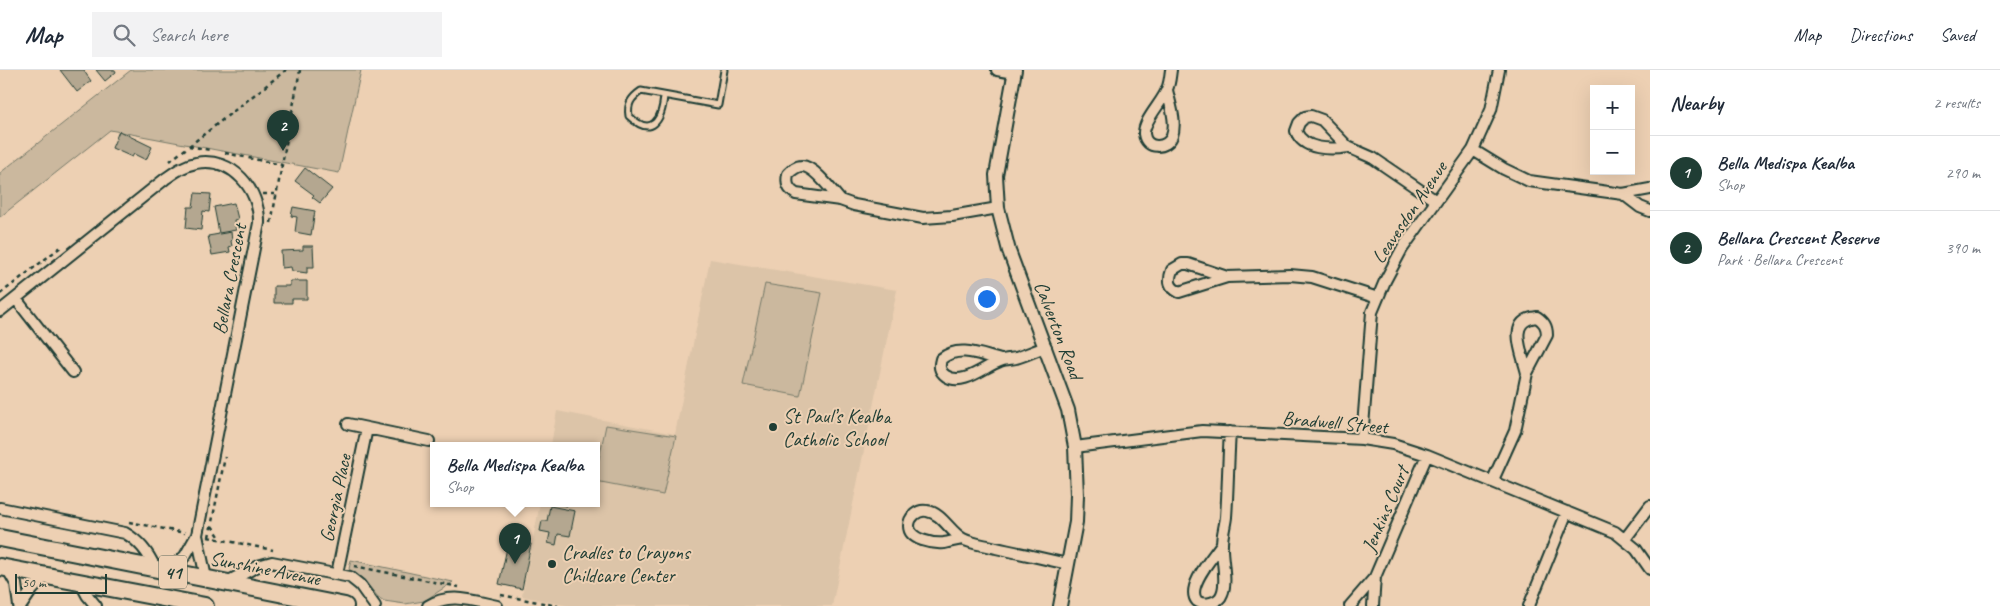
<!DOCTYPE html>
<html lang="en">
<head>
<meta charset="utf-8">
<style>
  body { margin:0; font-family:Caveat,sans-serif; background:#f2f2f3; color:#1f2937 }
  .controls { position:absolute; right:15px; top:15px; display:grid; overflow:hidden; border-radius:0px; box-shadow:0 5px 20px #0002 }
  .controls button { width:45px; height:45px; display:grid; place-items:center; padding:0; border:0; border-bottom:1px solid #e0e1e3; background:#fff; color:#1f2937; font:25px sans-serif }
  .scale { position:absolute; left:15px; bottom:12px; width:92px; box-sizing:border-box; padding-left:5px; border:2px solid #1f3d34; border-top:0; font-size:14px; line-height:18px; white-space:nowrap; color:#1f3d34; -webkit-text-stroke:4px #edd0b3; paint-order:stroke }
  .you { position:absolute; left:986px; top:228px; width:18px; height:18px; margin:-12px; border:4px solid #fff; border-radius:50%; background:#1a73e8; box-shadow:0 0 0 8px #1a73e833 }
  .badge { display:grid; place-items:center; width:32px; height:32px; border-radius:50%; background:#1f3d34; color:#fff; font-size:16px; font-weight:700 }
  .pin { position:absolute; translate:-50% -41px; filter:drop-shadow(0 1px 2px #0008) }
  .pin::after { content:''; position:absolute; top:26px; width:18px; height:15px; background:inherit; clip-path:polygon(0 0,100% 0,50% 100%) }
  .popup { position:absolute; left:430px; top:372px; width:170px; height:65px; box-sizing:border-box; display:grid; place-content:center; border-radius:0px; background:#fff; filter:drop-shadow(0 1px 4px #0005); font-size:16px; white-space:nowrap; color:#747a83 }
  .popup b { font-size:19px; color:#1f2937 }
  .popup::after { content:''; position:absolute; left:50%; top:100%; margin-left:-10px; border:10px solid transparent; border-top-color:#fff }
  .list { margin:0; padding:0; list-style:none }
  h2 { display:flex; justify-content:space-between; align-items:center; height:65px; margin:0; padding:0 20px; font-size:21px }
  h2 small { font-size:16px; font-weight:400; color:#747a83 }
  .list li { display:grid; grid-template-columns:32px 1fr auto; gap:15px; align-items:center; box-sizing:border-box; height:75px; padding:0 20px; border-top:1px solid #e0e1e3 }
  .list b { display:block; font-size:19px; white-space:nowrap }
  .list p { margin:0; font-size:16px; white-space:nowrap; color:#747a83 }
  .list em { font-size:16px; font-style:normal; color:#747a83 }
  .icon { flex:none; width:28px; height:28px; fill:none; stroke:currentColor; stroke-width:2; stroke-linecap:round; stroke-linejoin:round }
  .map { position:relative; flex:none; width:1650px; height:536px; overflow:hidden }
  header { display:flex; align-items:center; gap:30px; box-sizing:border-box; height:70px; padding:0 25px; background:#fff; border-bottom:1px solid #e0e1e3 }
  header strong { font-size:24px }
  nav { display:flex; gap:28px; margin-inline-start:auto; font-size:18px }
  .search { width:350px; height:45px; background:#f2f2f3; display:flex; align-items:center; gap:12px; box-sizing:border-box; padding:0 18px; border-radius:0px; color:#747a83; font-size:19px }
  main { display:flex }
  aside { flex:1; background:#fff }
  .map>svg:first-child { display:block }
</style>
</head>
<body>
<header>
<strong>Map</strong>
<div class="search"><svg class="icon" aria-label="search" viewBox="0 0 24 24"><circle cx="10" cy="10" r="6"/><path d="M15 15l6 6"/></svg>Search here</div>
<nav><a>Map</a><a>Directions</a><a>Saved</a></nav>
</header>
<main>
<div class="map">
<svg width="1650" height="536" viewBox="0 0 1650 536">
  <rect width="100%" height="100%" fill="#edd0b3"/>
  <filter id="ink" filterUnits="userSpaceOnUse"><feTurbulence type="fractalNoise" baseFrequency=".02" numOctaves="2"/><feDisplacementMap in="SourceGraphic" scale="10" xChannelSelector="R" yChannelSelector="G"/><feConvolveMatrix kernelMatrix="1 2 1 2 8 2 1 2 1" color-interpolation-filters="sRGB"/></filter>
  <g filter="url(#ink)">
    <path fill="#dcc4a8" d="M710 189 897 220 832 536H569L522 526 540 433H596V375H551L557 341 675 364Z"/>
    <path fill="#cbb89e" stroke="#757a69" d="M131 0H361L339 103 110 60 0 147V103Z
      M765 214 822 223 800 326 743 315Z
      M606 355 676 366 663 425 596 412V403Z
      M351 490 453 512 424 531 405 534 384 531 378 527 363 509 349 499Z"/>
    <path fill="#b4a790" stroke="#1f3d34" d="M60 0H85L84 1 91 11 77 22Z
      M96 0H115L116 2 105 11Z
      M119 61 152 77 146 90 134 84 132 87 112 78Z
      M305 98 332 119 320 133 312 127 314 125 295 111Z
      M195 123 211 124 209 142 203 141 201 160 186 158 188 137H193Z
      M234 133 238 149 234 150 236 160 219 163 214 137Z
      M293 137 315 141 311 165 295 162 297 147 291 146Z
      M231 162 232 170 231 171 232 176 229 177 230 182 212 185 208 166Z
      M303 176H313L314 197H307V203L292 201 291 197 282 198 281 181 303 180Z
      M290 211H307V229H292V233H274V216H290Z
      M551 433H567V436Z
      M550 436 575 441 570 466 558 464 556 475 548 473 550 463 540 461 542 451H547Z
      M509 469 531 474 522 519 499 514Z"/>
    <g fill="none" stroke-linecap="round" stroke-linejoin="round">
      <defs>
        <path id="service" d="M664 26C662 50 652 68 629 46 627 34 631 28 641 21L718 35 724 0"/>
        <path id="minor" d="M997 0 1014 3
          M1167 20C1170 34 1177 52 1172 66 1167 79 1146 80 1144 64 1143 50 1163 32 1167 19 1170 13 1170 6 1171 0
          M1348 77C1330 80 1303 80 1296 61L1299 53 1305 47 1311 46 1322 50 1348 77 1373 88 1436 131
          M1473 80 1504 99 1529 111 1623 124 1650 119
          M1623 124 1640 137 1650 141
          M840 130C833 122 814 96 802 96 796 96 792 100 788 104 786 114 788 119 796 124L840 130 854 135 923 148 952 146 998 138
          M1227 207 1188 194H1182L1172 200C1168 211 1169 217 1179 222L1227 207 1290 205 1312 207 1378 228
          M16 229 73 302
          M0 241 165 109C175 102 184 95 196 93 232 86 260 120 259 153L197 465 185 486 169 501
          M1001 290C981 285 959 274 941 289 939 296 939 301 946 306 963 317 985 296 1000 291 1005 289 1011 289 1016 288 1026 285 1036 280 1046 277
          M348 354 429 371
          M1362 369 1372 242 1385 211 1402 179 1473 80 1491 40 1499 0
          M1075 377 1202 361 1362 369 1393 374 1427 385 1615 462 1636 479 1650 499
          M1492 412 1515 361 1527 303 1547 265C1547 256 1544 252 1537 247 1506 250 1522 282 1527 303
          M0 438 125 463C139 471 149 484 155 498
          M197 465 206 508
          M962 469C956 470 950 472 944 473 933 474 909 470 909 456 909 447 918 439 927 441 942 443 950 462 963 469 972 474 986 475 996 478 1020 483 1044 489 1068 494
          M1625 469 1650 436
          M1221 475C1213 487 1185 517 1197 531 1204 536 1219 533 1222 524 1228 511 1221 488 1222 474 1222 465 1225 456 1226 447 1228 419 1228 391 1230 362
          M7 498 16 514 19 536
          M337 504 367 358
          M80 512 87 525 96 536
          M227 512 258 496 272 492 350 507 360 515 375 536
          M21 536 32 520 47 504
          M428 536C450 522 473 531 497 536
          M1350 536 1375 507 1427 385
          M1373 536 1375 507
          M1529 536 1567 442"/>
        <path id="tertiary" d="M1015 0 996 105 998 138 1009 181 1068 340 1075 377 1077 425 1076 452 1060 536"/>
        <path id="primary" d="M0 468 345 536
          M0 497 205 536"/>
      </defs>
      <use href="#service" stroke="#1f3d34" stroke-width="9"/>
      <use href="#minor" stroke="#1f3d34" stroke-width="14"/>
      <use href="#tertiary" stroke="#1f3d34" stroke-width="16"/>
      <use href="#primary" stroke="#1f3d34" stroke-width="20"/>
      <path stroke="#1f3d34" stroke-width="2.5" stroke-dasharray="4 4" stroke-linecap="butt" d="M189 76 210 80
        M225 83 282 95
        M170 91 286 0
        M263 124H276
        M271 153 300 0
        M0 224 62 176
        M129 452 185 463
        M212 456 221 469
        M208 467 273 480
        M209 467 225 387
        M354 496 459 517
        M501 525 558 536"/>
      <use href="#service" stroke="#edd0b3" stroke-width="5"/>
      <use href="#minor" stroke="#edd0b3" stroke-width="10"/>
      <use href="#tertiary" stroke="#edd0b3" stroke-width="12"/>
      <use href="#primary" stroke="#edd0b3" stroke-width="16"/>
    </g>
  </g>
  <g fill="#1f3d34" stroke="#edd0b3" stroke-width="2">
    <circle cx="773" cy="357" r="5"/>
    <circle cx="552" cy="494" r="5"/>
  </g>
  <g text-anchor="middle" stroke-width="4" stroke-linejoin="round" paint-order="stroke">
    <rect fill="#edd0b3" stroke="#5d695a" stroke-width="1" x="159" y="485.5" width="28" height="33" rx="4"/>
    <g font-size="19" font-weight="bold" fill="#1f3d34">
      <text x="173" y="509">41</text>
    </g>
    <g font-size="20" fill="#1f3d34" stroke="#edd0b3">
      <text transform="translate(1409 142) rotate(-56)" y="7">Leavesdon Avenue</text>
      <text transform="translate(229 209) rotate(-79)" y="7">Bellara Crescent</text>
      <text transform="translate(1059 260) rotate(69)" y="7">Calverton Road</text>
      <text transform="translate(1335 352) rotate(5)" y="7">Bradwell Street</text>
      <text transform="translate(335 428) rotate(-78)" y="7">Georgia Place</text>
      <text transform="translate(1385 439) rotate(-67)" y="7">Jenkins Court</text>
      <text transform="translate(265 498) rotate(11)" y="7">Sunshine Avenue</text>
    </g>
    <g font-size="20" fill="#1f3d34" stroke="#edd0b3" text-anchor="start">
      <text x="783" y="353">St Paul’s Kealba<tspan x="783" dy="23">Catholic School</tspan></text>
      <text x="562" y="489">Cradles to Crayons<tspan x="562" dy="23">Childcare Center</tspan></text>
    </g>
  </g>
</svg>
<div class="controls">
<button>+</button>
<button>−</button>
</div>
<div class="scale">50 m</div>
<div class="you"></div>
<div class="pin badge" style="left:515px;top:494px">1</div>
<div class="popup"><b>Bella Medispa Kealba</b>Shop</div>
<div class="pin badge" style="left:283px;top:81px">2</div>
</div>
<aside>
<h2>Nearby<small>2 results</small></h2>
<ul class="list">
<li><span class="badge">1</span><div><b>Bella Medispa Kealba</b><p>Shop</p></div><em>290 m</em></li>
<li><span class="badge">2</span><div><b>Bellara Crescent Reserve</b><p>Park · Bellara Crescent</p></div><em>390 m</em></li>
</ul>
</aside>
</main>
</body>
</html>
